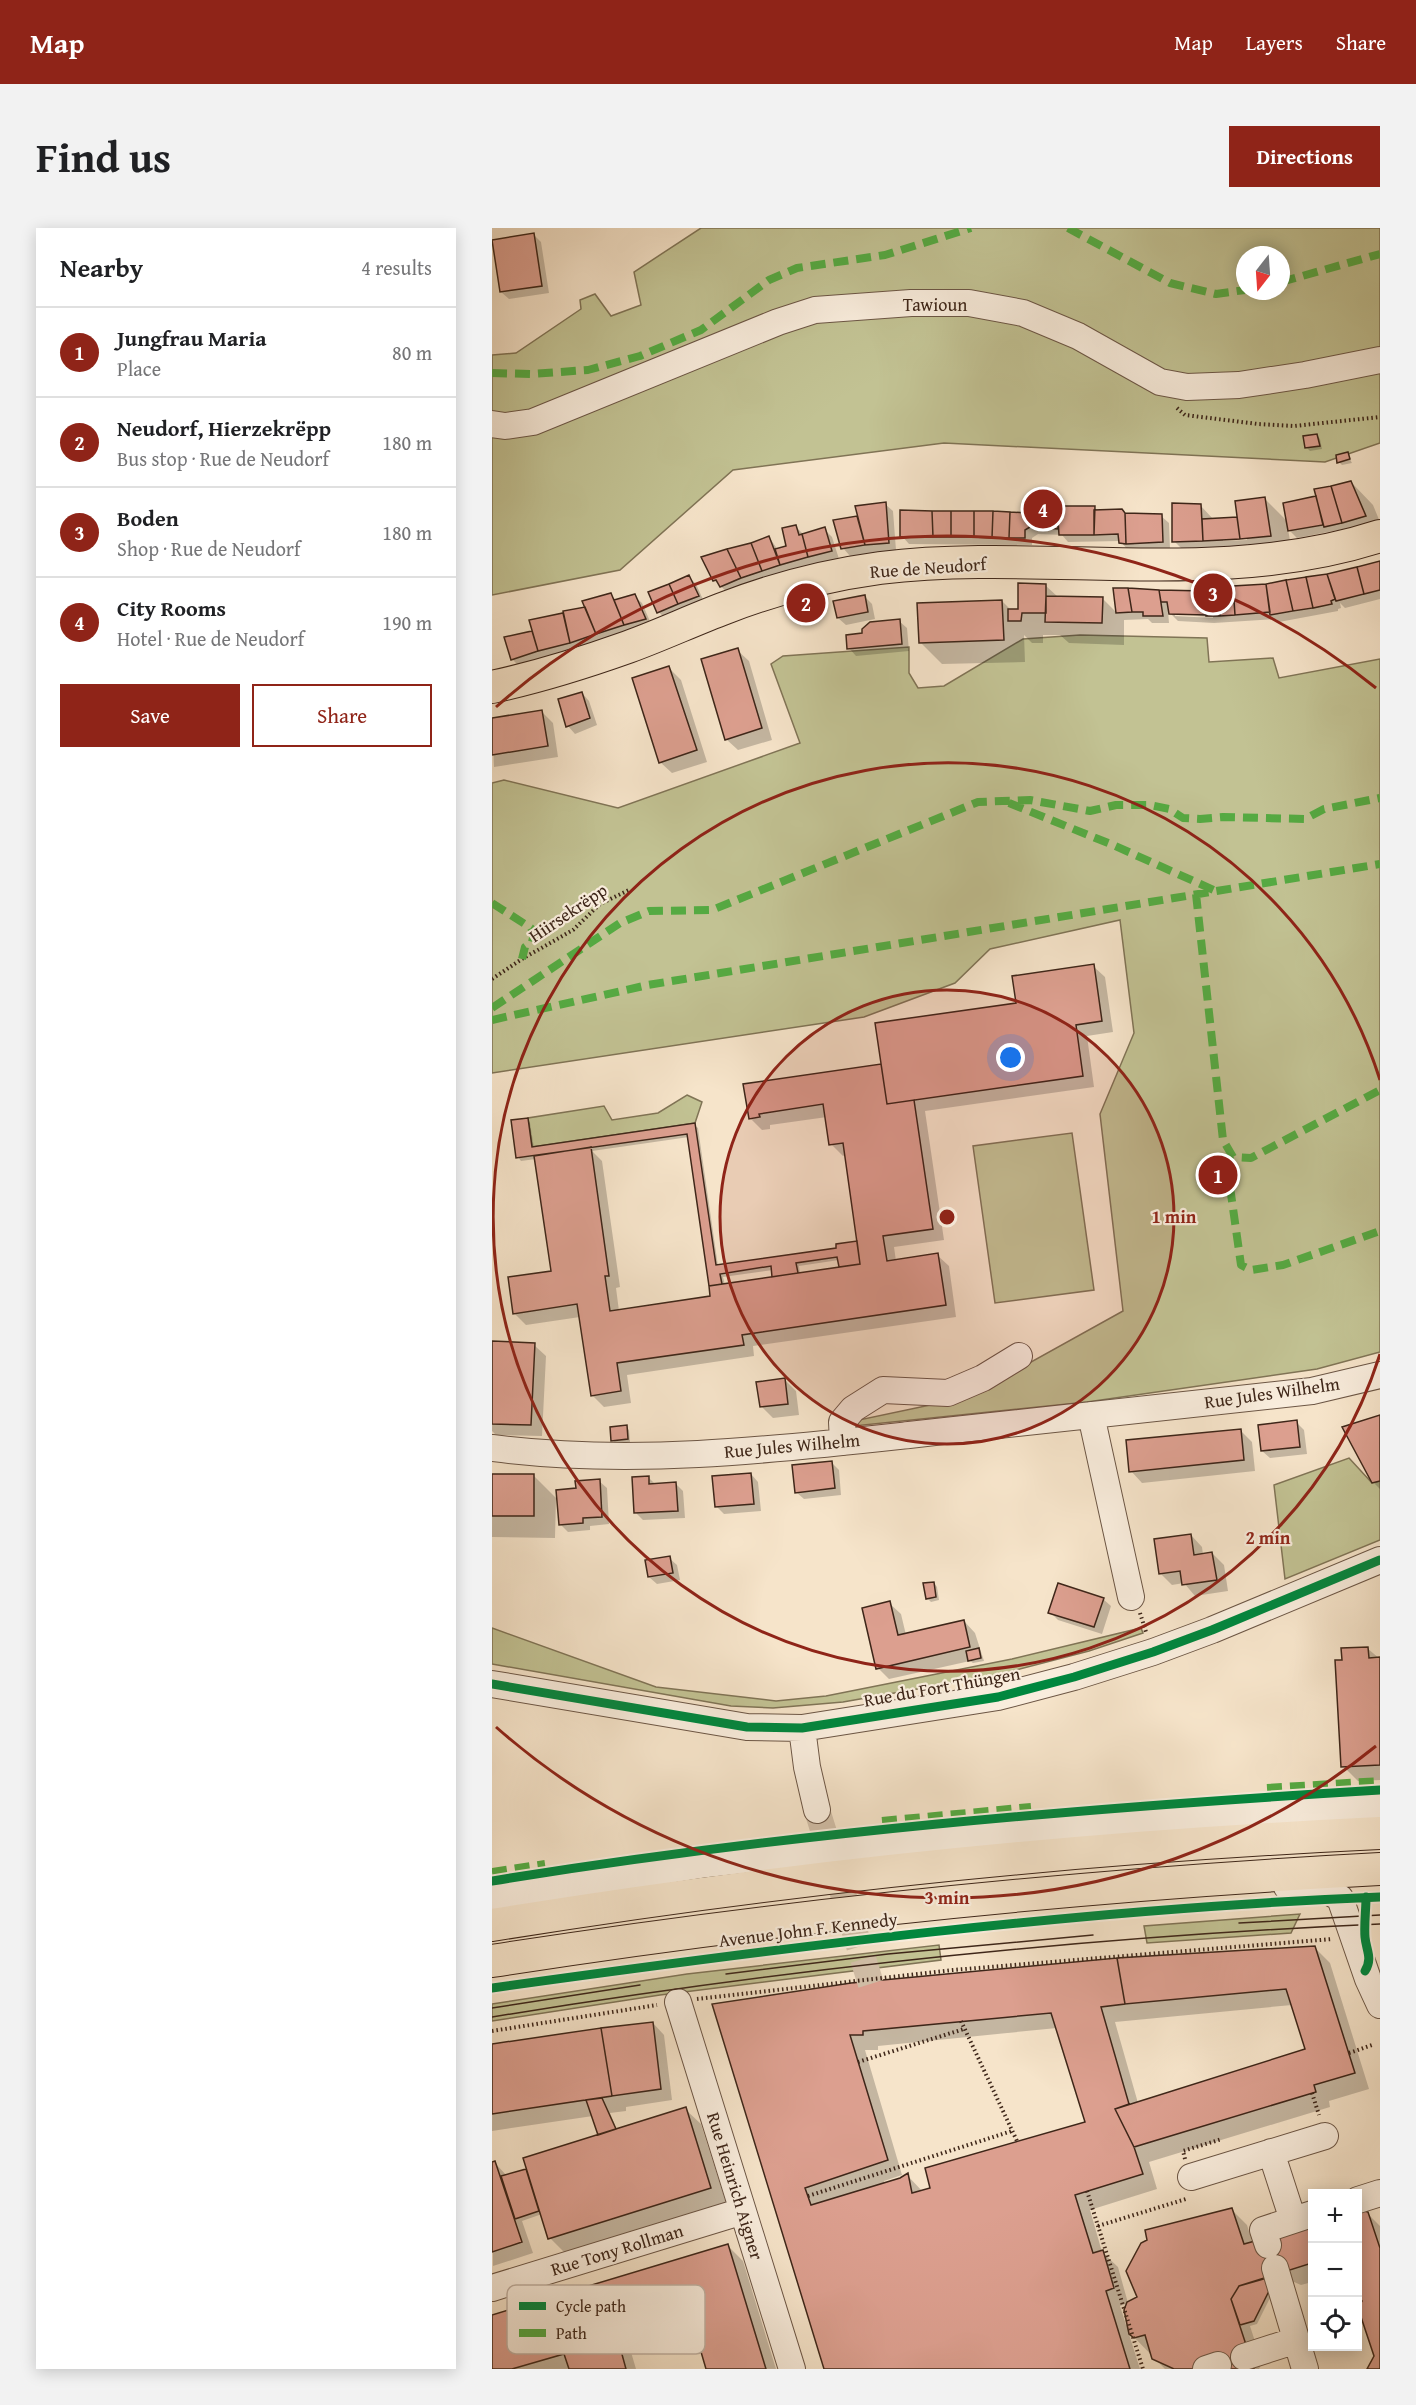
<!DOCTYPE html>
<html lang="en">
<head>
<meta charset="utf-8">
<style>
  body { margin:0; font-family:"Gentium Book Plus",serif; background:#f2f2f2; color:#202124 }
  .controls { position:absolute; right:18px; bottom:18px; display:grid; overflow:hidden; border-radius:0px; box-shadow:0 3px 15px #0003 }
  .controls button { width:54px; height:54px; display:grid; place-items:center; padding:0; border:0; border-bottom:2px solid #e0e0e0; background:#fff; color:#202124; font:30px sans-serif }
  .compass { position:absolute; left:744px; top:18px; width:54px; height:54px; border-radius:50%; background:#fff; box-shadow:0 3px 15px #0003; rotate:197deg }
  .you { position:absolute; left:519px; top:830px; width:21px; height:21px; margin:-15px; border:4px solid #fff; border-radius:50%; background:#1a73e8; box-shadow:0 0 0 9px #1a73e833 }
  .badge { display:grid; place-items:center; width:39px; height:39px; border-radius:50%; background:#8f2418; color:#fff; font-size:20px; font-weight:700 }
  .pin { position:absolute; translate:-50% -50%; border:3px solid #fff; box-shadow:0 2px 6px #0006 }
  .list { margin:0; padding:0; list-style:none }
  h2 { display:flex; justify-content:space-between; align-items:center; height:78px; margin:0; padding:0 24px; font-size:26px }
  h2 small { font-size:20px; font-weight:400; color:#757577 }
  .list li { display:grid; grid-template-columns:39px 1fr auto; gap:18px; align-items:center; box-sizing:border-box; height:90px; padding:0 24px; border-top:2px solid #e0e0e0 }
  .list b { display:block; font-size:22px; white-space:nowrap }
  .list p { margin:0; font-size:20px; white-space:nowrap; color:#757577 }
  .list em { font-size:20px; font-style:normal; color:#757577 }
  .actions { display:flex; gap:12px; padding:18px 24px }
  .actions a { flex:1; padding:14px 0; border:2px solid #8f2418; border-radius:0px; text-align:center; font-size:21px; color:#8f2418 }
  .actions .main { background:#8f2418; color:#fff }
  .icon { flex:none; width:33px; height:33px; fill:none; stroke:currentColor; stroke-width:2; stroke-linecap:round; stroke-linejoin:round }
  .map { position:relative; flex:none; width:888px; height:2141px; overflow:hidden; border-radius:0px }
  header { display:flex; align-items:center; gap:36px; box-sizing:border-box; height:84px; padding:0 30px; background:#8f2418; color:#fff }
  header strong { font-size:28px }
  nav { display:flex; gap:33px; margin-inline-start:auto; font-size:21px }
  .intro { display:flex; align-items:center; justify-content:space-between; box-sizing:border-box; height:144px; padding:0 36px }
  h1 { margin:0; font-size:42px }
  .button { padding:15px 27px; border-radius:0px; background:#8f2418; color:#fff; font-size:21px; font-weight:700 }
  main { display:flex; gap:36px; padding:0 36px }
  aside { flex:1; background:#fff; border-radius:0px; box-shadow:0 3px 15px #0003 }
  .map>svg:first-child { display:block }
</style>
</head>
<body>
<header>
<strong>Map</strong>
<nav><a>Map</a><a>Layers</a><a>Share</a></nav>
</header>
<div class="intro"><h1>Find us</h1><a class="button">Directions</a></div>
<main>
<aside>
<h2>Nearby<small>4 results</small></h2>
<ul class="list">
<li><span class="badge">1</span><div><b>Jungfrau Maria</b><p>Place</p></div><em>80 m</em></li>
<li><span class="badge">2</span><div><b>Neudorf, Hierzekrëpp</b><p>Bus stop · Rue de Neudorf</p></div><em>180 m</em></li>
<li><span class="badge">3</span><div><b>Boden</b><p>Shop · Rue de Neudorf</p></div><em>180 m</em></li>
<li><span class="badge">4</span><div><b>City Rooms</b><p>Hotel · Rue de Neudorf</p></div><em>190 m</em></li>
</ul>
<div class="actions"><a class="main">Save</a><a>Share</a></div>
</aside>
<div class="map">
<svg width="888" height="2141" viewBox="0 0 888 2141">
  <rect width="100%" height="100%" fill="#f6e4ca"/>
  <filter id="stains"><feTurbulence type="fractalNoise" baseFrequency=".00333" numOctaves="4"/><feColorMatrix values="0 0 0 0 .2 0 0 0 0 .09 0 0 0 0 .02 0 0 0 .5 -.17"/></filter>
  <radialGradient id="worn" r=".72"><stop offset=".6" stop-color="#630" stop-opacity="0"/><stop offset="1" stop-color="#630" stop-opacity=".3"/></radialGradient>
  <path fill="#c2c293" stroke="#807456" stroke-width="1.5" fill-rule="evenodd" d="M209 0H888V215L833 234 452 215 241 242 128 342 0 367V127L24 125 89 81 88 72 103 66 119 88 149 77 142 44ZM753 27H789V63H753Z
    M588 407 715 410 717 434 781 430 787 450 888 431V1124L825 1141 595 1174 362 1198V1193L476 1169 631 1083 608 886 642 805 628 692 498 721 463 755 372 789 0 845V555L12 552 126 580 308 515 279 436 291 428 417 419V445L426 460 452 458 531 411Z
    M195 867 210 874 203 895 40 919 36 890 112 878 120 892 166 885Z
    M580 905 602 1062 503 1075 481 918Z
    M857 1230 880 1255 888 1253V1312L793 1351 782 1257Z
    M0 1400 164 1459 284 1473 334 1468 520 1431 649 1400 651 1405 597 1423 505 1447 351 1474 281 1480 239 1478 0 1436Z
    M808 1686 799 1705 655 1715 652 1698Z
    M447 1717 449 1732 168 1767 0 1793V1776L195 1746Z"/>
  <path fill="#0003" fill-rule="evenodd" d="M42 7 49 14 57 65 17 71 9 64Z
    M825 207 828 211 830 221 818 223 815 220Z
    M855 226 860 235 850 237 847 234Z
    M859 254 881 277 888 294 805 310 796 301 801 330 771 332 755 316V318L704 335 682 313 708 277 722 292 746 290 773 271 796 294 826 270ZM755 309V312L731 313V310Z
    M562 270 569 279H602L606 283 634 287 669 288 677 295 678 321 636 322 628 313 576 314 570 307 546 306 540 310V317L417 316 410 308V284L538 286Z
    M393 276 401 283 404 322 358 328 351 320 343 293 367 290Z
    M303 298 311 306 332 301 340 309 347 331 237 366 222 352 277 309 286 322 296 319Z
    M888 334V371L853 380 848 375 849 380 846 381V383L787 394 784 391 722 395 686 393 676 383 677 395H660L656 391 632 392V417L577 415 568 407H551V415H540L532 407 533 434 450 436 428 414 510 373 519 382H527L553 357 566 369 610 370 625 385 622 362 713 364 836 348ZM683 385 721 387V390L683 388Z
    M196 348 204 356 213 376 174 392 167 384Z
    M119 367 125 373 142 368 150 375 160 398 27 438 20 431 39 404 43 409 70 387 95 380Z
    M372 368 380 376 383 391 354 397 346 390Z
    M407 393 415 400 417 423 364 428 357 420 372 406Z
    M245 422 257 433 280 512 246 522 234 511Z
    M177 440 189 452 215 534 180 545 168 534Z
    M90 465 97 473 105 497 83 506 76 498 68 472Z
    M50 484 61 495 66 529 2 539 0 492Z
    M601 738 613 749 621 804 595 808 602 859 433 883 452 1012 402 1019 404 1033 445 1027 457 1038 464 1089 261 1118 262 1128 135 1147 139 1175 112 1179 100 1167 88 1089 34 1097 22 1085 61 1044 44 931 29 933 26 929 35 891 38 895 42 920 202 897 206 900 226 1038 346 1021 367 1014 354 927 351 928 339 916 335 889 278 897V901L270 902 258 890 253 857 391 837 526 776ZM197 909 220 1069 127 1083 124 1060 128 1059 110 933 100 923ZM347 1032 350 1040 308 1046 307 1038ZM281 1042 284 1050 233 1057 231 1049Z
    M0 1115 42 1117 54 1128 50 1208 4 1207 0 1203Z
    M293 1152 304 1163 307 1187 281 1190 269 1178Z
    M888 1188V1261L881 1254Z
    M804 1194 812 1202 815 1226 778 1230 770 1223Z
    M134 1199 137 1202 138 1214 124 1216 121 1212Z
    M748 1202 760 1214 763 1243 650 1255 639 1243Z
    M339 1234 347 1242 349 1267 312 1271 304 1264Z
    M259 1246 266 1254 269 1283 232 1286 224 1278Z
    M0 1247 42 1248 64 1270 63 1310 0 1309Z
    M156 1249 164 1257 184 1256 191 1263 193 1290 151 1292 144 1285Z
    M107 1253 115 1260 117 1296 98 1298V1302L76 1304 68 1296 85 1262Z
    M699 1307 710 1319 711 1327 720 1325 732 1337 736 1363 703 1368 692 1355 680 1357 668 1345Z
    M177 1330 185 1337 188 1352 165 1356 157 1349Z
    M442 1355 445 1359 447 1372 439 1374 435 1370Z
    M611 1371 619 1378 610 1406 566 1392 558 1384Z
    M397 1375 409 1386 414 1407 472 1393 483 1405 492 1433 481 1435 478 1433 397 1451 386 1440Z
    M875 1420 888 1431V1552L866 1553 851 1538 852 1433Z
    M822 1719 838 1735 877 1861 837 1873 838 1879 657 1934 665 1961 598 1982 610 2024 626 2039 636 2075 647 2070 740 1982 755 1997 761 2016 820 1998V2054L809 2057 802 2054 795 2056 779 2068 765 2096 758 2098 770 2135 767 2141H673L636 2103 648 2141H333L222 1777ZM800 1777 814 1822 646 1875 623 1794ZM565 1800 595 1895 431 1964 415 1947 393 1956 392 1953 410 1947 373 1822H386V1818ZM636 2075V2096L634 2097 628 2078Z
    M161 1795 172 1807 180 1872 134 1879V1883L118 1885 125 1902 193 1881 209 1896 234 1975 73 2025 58 2010 50 1986 30 1993 41 2025 1 2038 0 1936 3 1935 15 1948 36 1942 109 1907 101 1888 0 1903V1818Z
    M869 1983 875 1985 888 1998V2141H877L883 2128 871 2073 866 2067V1984Z
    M236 2018 251 2033 284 2141H216L205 2104 139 2124 144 2141H0V2089Z"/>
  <path fill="#dc9f8f" stroke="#3e2619" stroke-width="1.5" fill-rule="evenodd" d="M42 5 50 58 8 64 0 12Z
    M825 206 828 218 813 220 811 208Z
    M856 224 858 231 845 235 844 227Z
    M859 253 874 288 850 295 839 258Z
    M839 258 850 295 832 299 822 261Z
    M538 267 563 268 562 275 565 278 566 301 538 299Z
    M824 268 831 297 796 303 791 275Z
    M773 269 779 308 748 311 743 273Z
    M394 274 397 315 373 317 363 278Z
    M680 275 709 276 711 313 680 314Z
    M565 278H603L602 307H567Z
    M630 281 633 285 634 316 627 315 626 306 602 307V282Z
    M408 282 440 283 441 309H408Z
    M440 283H459V309H441Z
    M459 283H482V309H459Z
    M482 283H501L500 310 482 309Z
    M501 283 518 284 517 310H500Z
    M518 284 537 285 538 299 533 302V310H517Z
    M633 285 670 286 671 314 634 316Z
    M365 288 373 317 349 321 341 292Z
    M745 289 748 311 711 313 710 291Z
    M304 297 307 307 310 306 316 329 288 337 283 321 294 318 290 300Z
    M333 299 340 323 316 329 310 306Z
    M277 308 288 337 270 343 259 315Z
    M259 315 270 343 249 350 235 321Z
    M235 321 249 350 228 359 224 352 221 353 209 329Z
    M888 333V362L872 366 865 339Z
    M865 339 872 366 844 373 835 346Z
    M835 346 843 371 839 373 840 376 821 380 814 349Z
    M197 347 207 368 186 376 177 356Z
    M814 349 821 380 801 383 794 352Z
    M794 352 801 383 778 387 774 356Z
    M526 355 554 356V385H530L529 393H516V381H526Z
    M177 356 186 376 165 385 156 364Z
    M774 356 778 384 743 387 741 358Z
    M741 358 743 387 728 388 727 360Z
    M621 360H636L640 384 624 385Z
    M636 360 667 362 671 388H651V384H640Z
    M727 360 728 388H714L713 363Z
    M667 362 713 363 714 387 677 386 675 374H669Z
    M119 365 132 397 104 406 90 373Z
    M143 366 154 391 132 397 122 372Z
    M373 367 376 384 345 390 341 373Z
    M554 368 611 369 610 395 553 394Z
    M510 372 512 412 427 415 425 375Z
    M93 379 104 406 78 415 71 383Z
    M71 385 78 415 46 423 37 392Z
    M408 391 410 416 355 421 354 407 370 405V401L378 394Z
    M40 403 46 423 19 432 12 409Z
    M246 420 270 500 233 512 209 431Z
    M177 438 205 522 167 535 140 450Z
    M90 464 98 490 74 499 66 471Z
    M50 482 56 518 0 527V490Z
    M602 736 610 793 584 797 591 848 395 876 383 795 524 775 520 748Z
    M389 836 395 876 422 872 441 1001 391 1008 395 1033 446 1025 454 1077 250 1107 252 1117 125 1135 129 1163 99 1168 85 1076 21 1086 16 1049 59 1043 42 928 99 919 117 1048H113L118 1083 218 1068 217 1058 368 1036 351 915 337 917 331 876 267 886 268 889 257 891 251 856Z
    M36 890 40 919 203 895 224 1037 344 1020V1016L365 1013 368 1036 347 1039 345 1029 304 1035 306 1045 280 1049 279 1038 228 1046 230 1056 217 1058 195 906 24 930 19 892Z
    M0 1113 43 1115 39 1197 0 1196Z
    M293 1150 296 1176 268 1179 264 1154Z
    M888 1187V1253L880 1255 850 1199Z
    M805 1192 808 1219 769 1223 766 1197Z
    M135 1197 136 1211 119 1213 118 1199Z
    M749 1201 752 1232 637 1244 634 1212Z
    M340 1233 343 1260 303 1265 300 1237Z
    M259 1245 262 1276 223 1279 220 1248Z
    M0 1246H42V1288H0Z
    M157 1248V1256L184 1254 186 1283 142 1285 140 1249Z
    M108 1251 110 1289 91 1290V1295L67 1297 64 1262 84 1260 83 1253Z
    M699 1306 702 1327 720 1324 725 1352 690 1357 688 1343 667 1346 662 1311Z
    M178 1328 181 1345 156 1349 153 1332Z
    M442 1354 444 1369 434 1371 431 1355Z
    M566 1355 612 1370 602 1399 556 1385Z
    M398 1373 406 1407 472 1392 478 1419 384 1441 370 1380Z
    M876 1419 877 1430 888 1429V1537L849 1539 843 1432H850L849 1420Z
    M487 1420 489 1430 476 1433 474 1423Z
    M823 1718 863 1845 822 1857 824 1864 642 1919 623 1881 813 1821 794 1761 633 1776 625 1730Z
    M625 1730 633 1776 609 1779 637 1876 623 1881 642 1919 651 1946 583 1967 601 2025 611 2022 622 2060 614 2063 638 2141H332L220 1776 359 1755ZM559 1785 593 1894 433 1940 438 1960 420 1965 416 1945 408 1950 319 1977 313 1960 396 1932 358 1807H371V1803Z
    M161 1794 169 1861 120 1868 109 1800Z
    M109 1800 120 1868 0 1886V1816Z
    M110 1870 124 1901 106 1907 94 1872Z
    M194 1879 219 1960 56 2011 31 1930Z
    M3 1933 30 2014 0 2024V1934Z
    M34 1941 47 1983 23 1991 9 1948Z
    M740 1980 752 2016 820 1997V2035L747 2058 739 2071 762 2141H682L660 2131 653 2107 642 2110 637 2106 632 2082 635 2074 645 2069 634 2043 649 2015 655 2012 653 2002Z
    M869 1982 876 1984 888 2020V2141H875L882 2128 866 2080 870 2073 866 2067V1983Z
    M236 2016 274 2141H214L198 2086 125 2108 134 2141H77L72 2126 20 2141H0V2087Z
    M775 2050 778 2061 762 2093 748 2097 739 2071 747 2058Z"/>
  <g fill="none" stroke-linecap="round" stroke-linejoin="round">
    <path stroke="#d1bea7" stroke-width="26" stroke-dasharray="26 13" stroke-linecap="butt" d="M325 1582 382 1766"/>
    <defs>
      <path id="minor" d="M0 196 13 198 41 194 286 94 323 82 419 75H477L531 85 586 108 668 154 695 159 747 157 813 147 888 132
        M599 1187 639 1369
        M351 1214 350 1194 361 1181 391 1162 456 1165 491 1150 527 1128
        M0 1220C138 1238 280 1222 417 1207 551 1192 685 1178 820 1163L888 1147
        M0 1456 255 1499 310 1500 506 1469 582 1449 661 1424 720 1402 888 1332
        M310 1500 315 1539 325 1582
        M795 1659 832 1661 848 1670 876 1751 888 1777
        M0 1670 215 1636 481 1607 748 1585 888 1578
        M186 1774 300 2141
        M779 1924 801 1992
        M699 1949 833 1908
        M866 1972 888 1965
        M776 2017 771 2002 820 1986
        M783 2040 813 2141
        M0 2060 251 1983
        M752 2129 805 2112
        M714 2141 726 2137"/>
      <path id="major" d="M0 459C46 449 91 435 136 419 169 407 201 392 233 380 282 361 336 347 388 340 554 320 726 361 888 308
        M0 1697C294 1649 591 1619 888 1605
        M0 1733C294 1687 590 1657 888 1641"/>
    </defs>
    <use href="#minor" stroke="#6c5645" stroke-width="28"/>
    <use href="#major" stroke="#3e2619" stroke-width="34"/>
    <path stroke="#3e2619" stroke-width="4" stroke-dasharray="1.5 3" stroke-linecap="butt" d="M685 180 693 187 766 196 802 198 888 189
      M0 751 30 731 81 702 108 676 137 662
      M648 1385 654 1404
      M205 1771 461 1742 840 1711
      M469 1793 525 1913
      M0 1803 165 1777
      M857 1825 880 1817
      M366 1834 472 1801
      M820 1865 827 1887
      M693 1931 691 1923 730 1911
      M595 1963 651 2141
      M316 1968 520 1903
      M606 1998 694 1971"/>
    <use href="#minor" stroke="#f9eddd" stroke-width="26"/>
    <use href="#major" stroke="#f6e4ca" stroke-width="32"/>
    <path stroke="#3e2619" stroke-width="1.5" d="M747 1695 888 1687
      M234 1746 396 1726 601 1707
      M0 1780 148 1757
      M0 1789C293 1741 592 1709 888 1696"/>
    <path stroke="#55aa42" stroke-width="8" stroke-dasharray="15 8" stroke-linecap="butt" d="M576 0 678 55 724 66 753 62
      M789 54 888 26
      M0 145 39 146 96 142 148 128 209 102 277 52 305 40 393 27 479 0
      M517 575 621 617 724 663
      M704 666 731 912 741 929 759 930 888 862
      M0 675 39 700 42 706 40 714 33 719 30 731
      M0 780 128 695 157 683 220 682 486 574 538 572 598 583 624 577H658L677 581 691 590 708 591 731 589 813 591 832 581 888 570
      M0 792 156 757 888 636
      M713 947a15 15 0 1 1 30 0a15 15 0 1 1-30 0Z
      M738 959 749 1037 759 1042 791 1037 888 1003
      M775 1560 888 1553
      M390 1593 539 1579
      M0 1644 53 1636"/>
    <defs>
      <path id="cycleway" d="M0 1456 255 1499 310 1500 506 1469 582 1449 661 1424 720 1402 888 1332
        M0 1653C294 1605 591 1580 888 1562
        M873 1743C881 1730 874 1722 873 1709 872 1696 874 1682 874 1669
        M0 1760C295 1719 590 1681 888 1669"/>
    </defs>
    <use href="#cycleway" stroke="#f9eddd" stroke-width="13"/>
    <use href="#cycleway" stroke="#00873e" stroke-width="9"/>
  </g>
  <circle cx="455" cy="989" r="227" fill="#8f2418" fill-opacity=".12"/>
  <g fill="none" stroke="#8f2418" stroke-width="3">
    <circle cx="455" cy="989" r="227"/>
    <path d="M888 1126A454 454 0 1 1 888 852"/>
    <path d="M884 1518A681 681 0 0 1 4 1499M4 479A681 681 0 0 1 884 460"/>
  </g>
  <g text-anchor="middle" stroke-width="4.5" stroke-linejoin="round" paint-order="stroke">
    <g font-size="18" fill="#3e2619" stroke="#f9eddd">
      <text x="443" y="83">Tawioun</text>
      <text transform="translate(436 340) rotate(-4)" y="6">Rue de Neudorf</text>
      <text transform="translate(76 685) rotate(-34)" y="6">Hiirsekrëpp</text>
      <text transform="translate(780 1165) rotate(-8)" y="6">Rue Jules Wilhelm</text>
      <text transform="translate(300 1218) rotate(-5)" y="6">Rue Jules Wilhelm</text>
      <text transform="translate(450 1459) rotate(-10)" y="6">Rue du Fort Thüngen</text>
      <text transform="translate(316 1702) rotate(-7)" y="6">Avenue John F. Kennedy</text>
      <text transform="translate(243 1958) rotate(73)" y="6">Rue Heinrich Aigner</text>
      <text transform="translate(125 2022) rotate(-17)" y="6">Rue Tony Rollman</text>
    </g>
  </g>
  <rect x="15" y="2057" width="198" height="69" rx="9" fill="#f9eddd" stroke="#c1b1a2" stroke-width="1.5"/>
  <rect x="27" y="2074" width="27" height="8" fill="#00873e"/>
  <rect x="27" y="2101" width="27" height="8" fill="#55aa42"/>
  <g font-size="16" fill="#3e2619">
    <text x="64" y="2084">Cycle path</text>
    <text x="64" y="2111">Path</text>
  </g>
  <circle cx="455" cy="989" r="9" fill="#8f2418" stroke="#f9eddd" stroke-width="3"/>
  <g font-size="18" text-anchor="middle" font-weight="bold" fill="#8f2418" stroke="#f9eddd" stroke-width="4.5" stroke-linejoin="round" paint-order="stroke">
    <text x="682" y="995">1 min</text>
    <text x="776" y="1316">2 min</text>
    <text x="455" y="1676">3 min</text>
  </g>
  <rect width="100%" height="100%" filter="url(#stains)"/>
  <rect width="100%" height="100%" fill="url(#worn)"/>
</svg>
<div class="controls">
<button>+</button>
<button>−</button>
<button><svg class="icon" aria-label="locate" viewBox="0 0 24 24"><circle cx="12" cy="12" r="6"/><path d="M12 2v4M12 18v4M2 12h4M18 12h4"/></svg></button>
</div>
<svg class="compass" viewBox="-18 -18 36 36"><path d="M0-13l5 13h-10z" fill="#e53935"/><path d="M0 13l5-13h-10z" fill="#757577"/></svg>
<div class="you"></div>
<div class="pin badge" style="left:726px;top:947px">1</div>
<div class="pin badge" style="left:314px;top:375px">2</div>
<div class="pin badge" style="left:721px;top:365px">3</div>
<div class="pin badge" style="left:551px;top:281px">4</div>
</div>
</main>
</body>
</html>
